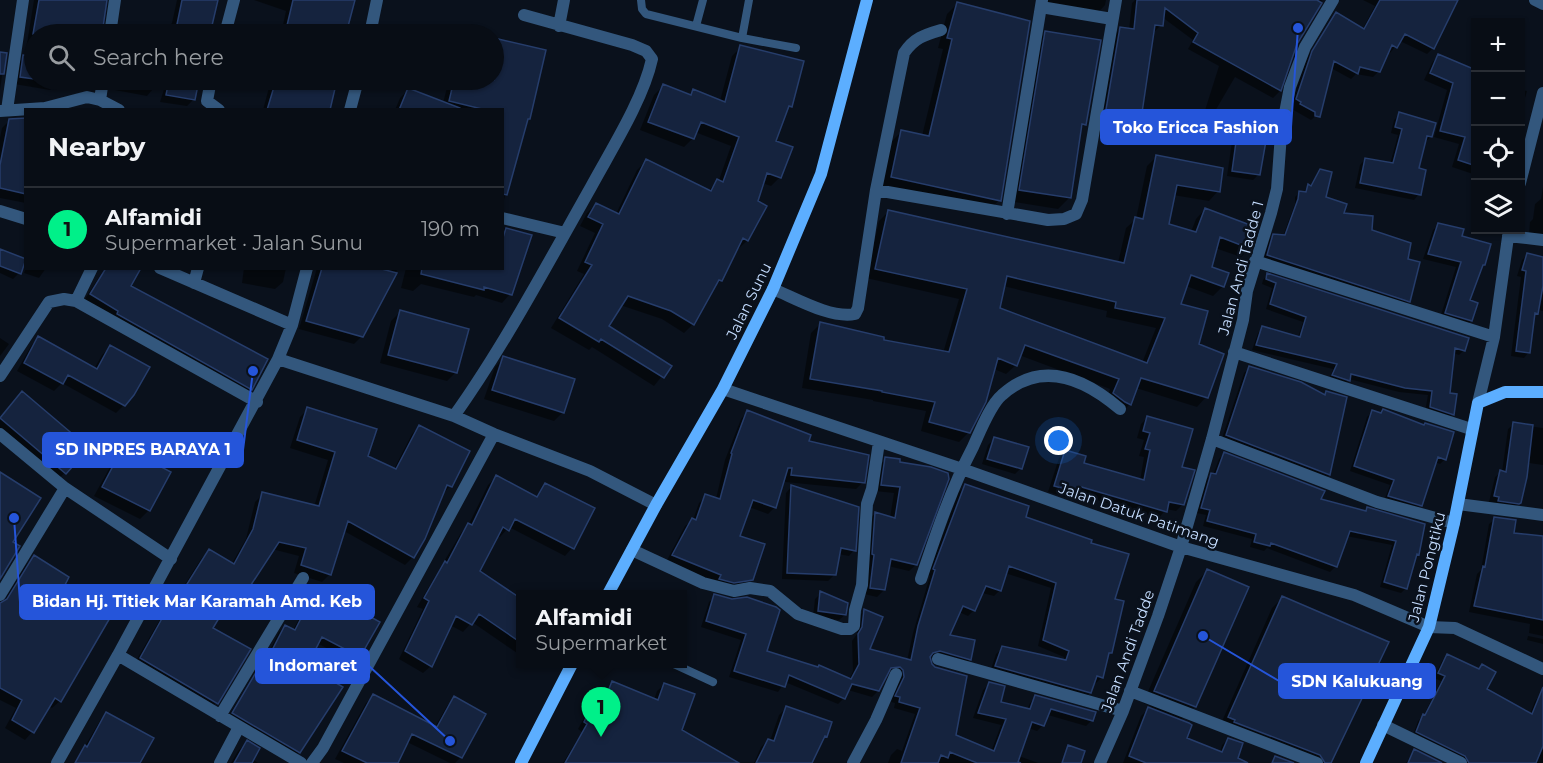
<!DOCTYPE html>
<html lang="en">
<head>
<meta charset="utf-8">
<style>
  body { margin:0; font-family:Montserrat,sans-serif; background:#11161e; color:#f1f3f6 }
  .controls { position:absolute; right:18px; top:18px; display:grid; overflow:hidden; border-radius:0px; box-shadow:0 2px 4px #0004 }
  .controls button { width:54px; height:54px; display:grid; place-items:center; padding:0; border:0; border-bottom:2px solid #292d34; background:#080d15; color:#f1f3f6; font:30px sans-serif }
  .you { position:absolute; left:1059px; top:441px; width:21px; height:21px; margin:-15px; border:4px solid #fff; border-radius:50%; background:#1a73e8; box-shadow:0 0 0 9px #1a73e833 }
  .badge { display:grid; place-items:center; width:39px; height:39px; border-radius:50%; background:#00f089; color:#111; font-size:20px; font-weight:700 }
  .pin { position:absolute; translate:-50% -50px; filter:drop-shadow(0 2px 3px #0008) }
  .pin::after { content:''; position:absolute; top:32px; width:21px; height:18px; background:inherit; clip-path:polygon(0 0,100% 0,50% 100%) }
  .popup { position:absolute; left:516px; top:590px; width:171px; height:78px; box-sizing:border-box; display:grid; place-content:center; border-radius:0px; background:#080d15; filter:drop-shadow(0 2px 4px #0005); font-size:20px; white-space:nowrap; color:#989ca0 }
  .popup b { font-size:22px; color:#f1f3f6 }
  .popup::after { content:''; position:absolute; left:50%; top:100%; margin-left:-12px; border:12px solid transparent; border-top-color:#080d15 }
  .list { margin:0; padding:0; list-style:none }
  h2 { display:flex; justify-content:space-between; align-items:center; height:78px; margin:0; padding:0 24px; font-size:26px }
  h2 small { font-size:20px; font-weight:400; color:#989ca0 }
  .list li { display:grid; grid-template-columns:39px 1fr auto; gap:18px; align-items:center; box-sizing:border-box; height:84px; padding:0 24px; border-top:2px solid #292d34 }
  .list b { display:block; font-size:22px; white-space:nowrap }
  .list p { margin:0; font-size:20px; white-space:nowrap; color:#989ca0 }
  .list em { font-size:20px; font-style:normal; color:#989ca0 }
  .icon { flex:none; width:33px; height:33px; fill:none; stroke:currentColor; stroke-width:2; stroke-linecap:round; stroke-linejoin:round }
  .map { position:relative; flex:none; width:1543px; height:763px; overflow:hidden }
  .search { position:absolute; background:#080d15; box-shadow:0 2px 4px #0004; left:24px; top:24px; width:480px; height:66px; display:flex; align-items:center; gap:15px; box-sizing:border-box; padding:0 21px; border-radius:33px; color:#989ca0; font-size:22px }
  .panel { position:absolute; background:#080d15; box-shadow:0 2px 4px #0004; left:24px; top:108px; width:480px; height:162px; border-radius:0px }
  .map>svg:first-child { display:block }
</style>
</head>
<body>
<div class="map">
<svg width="1543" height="763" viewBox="0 0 1543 763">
  <rect width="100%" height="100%" fill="#0a111c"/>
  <path fill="#0007" fill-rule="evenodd" d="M34 0H105L100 34H34V80H93L85 88 57 83 50 90 14 84 17 64 25 56Z
    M177 0H216L210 34H165L166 29 172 23Z
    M254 0H354L346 34H281L286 11Z
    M1038 0H1106L1105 5 1095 16Z
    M1135 0H1322L1297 42 1279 92 1273 98 1235 77 1211 118 1205 125 1201 123 1219 66 1188 49 1193 40 1162 17 1161 25 1155 31H1153L1137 132 1131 138 1097 133 1114 35 1120 29 1129 30 1132 3Z
    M1363 0H1456L1433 48 1427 54 1400 41 1390 53 1388 52 1379 71 1373 77 1356 74 1351 79 1331 68 1318 114 1311 120 1290 108 1307 58 1330 20 1336 13 1362 30 1375 6Z
    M957 4 999 200 989 211 881 188 891 142 901 132 922 136 943 49 938 48 947 14Z
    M1046 32 1085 124 1079 130 1069 198 1058 209 1009 201 1035 43Z
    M494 40 544 51 529 119 525 122 502 207V110H395L400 98 408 90 443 103 449 80H494Z
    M741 47 790 106 785 112 774 141 780 177 771 186 762 183 756 201 765 206 747 241 738 249 736 248 720 281 713 288 693 324 684 333 662 319 620 305 607 326 670 366 654 386 592 347 589 350 551 328 584 274 577 271 595 233 580 226 587 213 596 204 616 214 637 170 646 161 708 191 719 180 731 146 695 132 693 138 684 147 640 130 654 95 663 86 688 96 694 91 720 101 732 56Z
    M0 53 5 54 0 90Z
    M1439 55 1471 69 1476 68V175L1452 167 1459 144 1434 137 1447 90 1424 80 1432 63Z
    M98 80H197L194 99 187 106 160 102 165 86 158 83 147 96 104 88Z
    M271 80H335L328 110H263Z
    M1520 90 1527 91 1520 115Z
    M1400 114 1431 137 1425 142 1417 169 1419 194 1414 200 1355 188 1360 165 1365 159 1390 164 1398 135 1391 133 1394 120Z
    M1241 115 1271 136 1265 141 1259 174 1253 180 1227 176 1235 121Z
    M26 119V203L0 198V138L2 128 10 120Z
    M1156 157 1218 191 1209 201 1173 195 1167 225 1191 232 1196 219 1205 209 1250 248 1241 257 1215 248 1210 267 1223 286 1213 296 1186 286 1179 305 1197 345 1206 397 1197 407 1136 388 1130 404 1121 413 1105 403 1110 389 1019 355 1016 365 1006 374 994 369 969 432 959 442 921 431 926 411 873 401V400L802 388 811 333 820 324 882 341 943 353 959 299 866 278 879 221 888 212 1118 263 1126 228 1136 219 1147 166ZM1003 286 1107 311 1106 317 1156 328 1142 363 998 309Z
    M1320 170 1324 198 1342 215 1370 232 1407 260 1408 301 1404 305 1264 259 1269 240 1274 235 1283 236 1295 204V197L1299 193H1303L1308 186 1310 187Z
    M1543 187V236L1529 235 1530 222 1533 219 1535 204 1541 199Z
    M1438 225 1461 237 1481 267 1468 301 1471 321 1465 326 1440 318 1456 267 1423 259 1433 230Z
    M502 228 530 236 510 294 502 303 476 295 474 297 421 284 413 291 401 288 406 268H502Z
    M0 251 19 273 13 279 0 273Z
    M1527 255 1543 259V311L1538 310 1533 317 1529 352 1524 358 1511 356 1521 277 1517 276 1522 260Z
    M26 268H46L39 278 24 273Z
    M105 268H136L129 287 251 389 243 397 83 302Z
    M244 268H286L283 282 275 289 242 283Z
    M317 268H398L362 336 354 344 299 329Z
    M1267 275 1464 350 1459 355 1453 353 1449 394 1452 414 1448 419 1425 412 1428 395 1399 392 1349 379 1344 385 1329 380 1333 369 1252 350 1258 333 1263 328 1298 337 1303 322 1266 309 1272 288 1262 284 1263 280Z
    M400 312 456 372 447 381 380 363 391 321Z
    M0 338 9 344 0 356Z
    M38 338 94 369 102 355 110 347 124 405 116 413 62 383 54 391 17 371 31 346Z
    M504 358 563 412 554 421 484 399 495 367Z
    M1250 367 1323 396 1327 392 1345 398 1329 475 1324 480 1221 441 1244 373Z
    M13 402 87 448 56 482 0 435V418Z
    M308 409 366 456 394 469 412 434 420 426 450 486 443 494 413 557 405 565 344 531 330 574 322 582 294 573 299 556 272 549 246 590 238 597 232 594 211 629 249 649 216 703 208 711 133 666 162 616 170 608 201 559 209 551 231 565 246 539 255 502 263 494 314 507 328 460 290 448 300 417Z
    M1383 411 1445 459 1440 464 1435 462 1420 505 1415 510 1384 501 1390 485 1350 471 1367 417 1372 412 1380 414Z
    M747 412 807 442 863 482 856 489 785 482V475L775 507 768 514 749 507 738 537 752 579 745 586 727 589 666 562 685 526 693 520 699 503 706 496 716 499 725 460 741 419Z
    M1148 417 1180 468 1183 504 1176 511 1166 509 1159 518 1073 493 1068 498 1048 492 1059 458 1066 451 1082 464 1140 481 1144 457 1139 456 1144 440 1137 438 1141 424Z
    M1514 424 1543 428V465L1529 463 1520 502 1514 508 1489 502 1495 477 1502 472 1508 429Z
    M994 439 1021 468 1015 474 982 464 988 445Z
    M124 449 149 510 140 519 94 496 115 458Z
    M1224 454 1319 500 1364 512 1367 509 1418 554 1414 557 1406 588 1401 593 1380 587 1392 545 1346 536 1335 567 1330 572 1267 548 1264 551 1250 547 1252 539 1203 526 1206 515 1197 513 1206 479 1213 475 1219 459Z
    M886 459 899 460 916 565 909 571 888 566 884 590 877 597 864 594 868 520 875 514 890 518 894 493 875 491 879 466Z
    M496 477 535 498 545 485 593 509 572 548 565 556 509 527 500 537 497 536 478 571 520 600V649L517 653 472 622 463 632 450 625 431 666 423 673 399 659 423 609 417 607 461 533 469 524 488 485Z
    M965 486 1024 518 1113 600 1110 652 1107 656 1102 677 1096 683 1093 682 1090 693 1084 699 990 672 996 654 1003 648 1063 661 1064 657 1038 646 1051 588 1005 573 1000 590 994 596 982 593 974 610 968 616 959 612 948 636 970 659 964 665 933 656 929 657 954 736 991 752 1001 725 973 718 983 690 989 684 999 703 1027 710 1030 703 1036 697 1092 720 1086 726 1048 715 1043 725 1037 731 1028 728 1019 756 1038 763H888L891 755 897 749 902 751 915 714 894 708 895 703 891 702 899 680 893 672 887 671 878 691 872 697 848 690 844 698 838 704 785 682 778 692 729 677 741 640 701 627 709 602 715 596 765 652 849 680 853 671 852 641 857 634 858 617 864 611 868 650 907 661 913 633 930 576 928 575 959 492Z
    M791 487 854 550 849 556 838 554 834 575 828 581 782 579 786 493Z
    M1495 519 1512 534 1543 537V636L1529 633 1530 624 1469 612 1477 574 1481 570 1489 524Z
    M34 557 63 585 60 701 52 708 48 706 32 732 25 740 5 728 16 708 0 700V604L3 603 26 565Z
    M1208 570 1247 588 1194 707 1180 721 1185 739 1220 752 1222 745 1228 739 1234 763H1123L1141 716 1151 706 1143 703 1196 582Z
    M319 587 336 600 378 622 359 657 353 662 317 643 305 667 299 752 293 758 227 719 260 664 266 658 279 632 285 626 293 630 313 593Z
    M821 593 845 615 839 620 813 617 815 599Z
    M1282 598 1329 763H1303L1219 728 1272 608Z
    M1528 636 1543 639V644L1527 640Z
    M1447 656 1478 670 1482 666 1485 689 1530 714 1535 701 1540 696 1543 697V763H1462L1412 738 1418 721 1424 715 1441 681 1434 678 1442 661Z
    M613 683 654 700 657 691 664 685 680 730 736 763H563L582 732 578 729 584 718 591 711 596 715 606 690Z
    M373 696 435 727 447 706 455 698 461 757 455 763H450L407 742 396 763H344L335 759 366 703Z
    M786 708 830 723 825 736 821 740 810 763H754L761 747 768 740 770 741 779 715Z
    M107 714 138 763H75L101 719Z
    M247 742 252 759 258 763H231L238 751Z
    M1414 751 1439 763H1406Z"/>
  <path fill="#15233e" stroke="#263d6b" stroke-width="1.5" fill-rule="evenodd" d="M39 0H107L102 34H33Z
    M182 0H218L210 34H175Z
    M293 0H355L346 34H285Z
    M1137 0H1317L1322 3 1297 44 1281 91 1193 42 1198 33 1165 8 1163 26 1155 25 1139 133 1103 127 1120 27 1134 29Z
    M1380 0H1458L1434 49 1405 34 1397 48 1392 45 1380 72 1360 67 1358 74 1334 61 1320 117 1315 116V112L1300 104 1301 102 1296 99 1312 51 1336 12 1364 29Z
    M957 2 1030 21 1001 201 891 177 901 130 929 136 952 39 947 38Z
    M1045 31 1101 40 1086 125 1082 124 1071 198 1019 190Z
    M494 38 546 50 530 119H528L507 195 502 194V110H486L449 101 454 80H494Z
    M740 45 804 61 792 107 789 106 776 141 793 147 781 178 767 173 758 201 767 206 748 241 743 238 722 281 719 280 694 325 671 311 628 296 609 326 672 366 664 378 601 339 599 342 559 318 592 265 585 262 603 224 588 217 596 203 619 214 646 159 711 191 717 179 723 182 739 137 701 122 694 139 648 122 663 84 691 95 693 89 725 102Z
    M0 52 7 53 4 74H0Z
    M1438 54 1476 70V166L1458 160 1465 137 1440 131 1453 83 1430 73Z
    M23 55 34 56V79L20 77Z
    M169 80H199L195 100 166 95Z
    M276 80H337L330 110H267Z
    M408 88 460 108V110H399Z
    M1399 112 1436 123 1432 137 1427 136 1419 168 1426 170 1421 195 1360 183 1365 158 1393 163 1402 129 1395 127Z
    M1240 113 1275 121 1273 136 1267 135 1260 175 1232 171Z
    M26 118V194L0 188V165L9 119Z
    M1156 155 1223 168 1220 192 1177 185 1169 224 1196 232 1205 208 1258 228 1251 249 1220 237 1212 267 1229 273 1224 287 1191 275 1181 304 1208 311 1199 344 1224 354 1208 398 1141 378 1131 405 1125 402 1113 393 1119 379 1025 345 1017 366 998 358 986 402 970 433 929 422 935 402 882 392V391L810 379 820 322 884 337V340L949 352 967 289 875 269 888 210 1124 263 1135 217 1143 219ZM1007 276 1116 302 1115 308 1165 318 1147 363 1000 308Z
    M1320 169 1332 172 1326 197 1347 204 1344 213 1373 216 1372 230 1411 243 1408 259 1420 262 1410 302 1267 255 1273 234 1285 235 1298 199 1299 191 1306 192 1308 184 1311 186Z
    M1438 223 1464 229 1462 236 1491 244 1485 265H1483L1470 300 1478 303 1472 321 1445 313 1461 262 1428 254Z
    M506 228 532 235 512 295 484 287V290L421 274 422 268H502V241Z
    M0 249 26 259 21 274 0 266Z
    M1527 253 1543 257V286L1538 314 1535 313 1530 353 1516 351 1526 271 1522 270Z
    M106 268H141L131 286 268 359 252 390 117 314 118 311 90 294Z
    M322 268H378L397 273 363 337 306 321Z
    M1267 273 1469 338 1465 351 1455 348 1450 393 1457 394 1454 415 1430 407 1432 391 1405 388 1351 374 1350 381 1332 375 1337 364 1256 345 1262 326 1300 337 1306 317 1270 304 1276 283 1266 279Z
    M400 310 469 329 457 373 388 355Z
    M38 336 97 369 110 345 150 367 134 395 125 406 68 375 63 384 24 363Z
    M503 356 575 379 564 413 492 390Z
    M1249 366 1301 382 1325 395 1326 391 1347 397 1330 475 1226 435Z
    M22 391 89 448 66 474 0 418Z
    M307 407 377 429 368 456 396 469 419 425 470 451 452 487 447 485 425 539 414 558 348 521 331 575 301 565 306 548 279 542 247 591 239 585 213 628 251 649 218 704 140 658 169 606 172 608 209 549 234 564 253 529 262 492 319 506 335 452 297 440Z
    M1383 409 1424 425 1425 423 1454 432 1446 460 1438 457 1422 506 1388 496 1394 480 1354 466 1372 410 1381 413Z
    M747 410 811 435 809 441 869 455 865 483 791 475 792 468H788L776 508 753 500 740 536 765 544 753 580 734 583 719 579 721 575 672 555 692 518 696 520 705 494 720 499 732 454 731 453Z
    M1147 416 1193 429 1182 467 1195 470 1184 505 1169 502 1167 512 1078 486 1076 492 1054 486 1065 450 1086 456 1084 463 1144 480 1150 450 1145 449 1150 433 1143 431Z
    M1513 422 1533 425 1527 477 1521 503 1519 504 1498 501 1499 497 1494 496 1500 470 1506 472Z
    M994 437 1029 447 1022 469 987 459Z
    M123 447 171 472 150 511 102 487Z
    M1224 452 1325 491 1321 499 1366 511 1367 507 1425 524 1419 555 1417 554 1407 589 1384 582 1396 541 1350 531 1337 567 1271 543 1270 546 1254 542 1256 534 1207 521 1210 510 1201 508 1211 473 1216 474Z
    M885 457 900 459V462L931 467 948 473 949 479 917 565 891 559 885 590 870 588 874 555 872 554 875 512 895 518 900 487 881 485Z
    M0 472 41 498 13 542 20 546 0 579Z
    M496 475 537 497 545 483 595 508 574 549 515 519 509 531 503 527 480 571 520 598V642L479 614 472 625 456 616 432 667 405 651 429 601 424 598 445 561 447 563 468 523 472 525Z
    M965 484 1029 506 1026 517 1092 540 1091 543 1129 554 1115 599 1124 601 1112 653H1109L1103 678 1097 676 1091 693 995 666 1002 646 1066 660 1069 651 1043 640 1056 583 1009 566 1001 591 986 586 975 611 963 606 950 635 975 640 971 660 940 651 933 653 930 657 932 664 935 667 967 676 956 735 994 751 1006 719 978 713 989 682 1005 686 1001 702 1030 709 1035 695 1096 712 1093 721 1051 709 1044 726 1032 722 1018 762 1021 763H977L950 752 948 758 941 755 938 763H901L920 708 899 702 900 697 895 696 904 677 903 670 900 667 891 668 879 691 852 684 845 699 789 675 785 687 734 671 746 634 706 621 714 594 732 599 747 597 776 607 780 610 767 651 818 667 819 665 851 679 859 664 858 634 862 627 864 609 883 617 870 649 911 660 918 626 935 570 933 569Z
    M791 485 859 507 856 551 841 548 836 575 787 573Z
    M1494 517 1516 520 1514 533 1543 536V620L1474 606 1483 566 1485 567Z
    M34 555 69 577 65 585 114 611 61 702 55 698 34 733 12 720 22 700 0 688V603L7 599Z
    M1207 569 1249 587 1196 707 1154 691Z
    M318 585 339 597 338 599 380 622 360 657 322 637 307 666 343 687 300 753 232 713 265 657 268 658 285 625 295 630Z
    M820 591 848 603 846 615 818 611Z
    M1282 596 1389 642 1331 763H1325L1320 755 1234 722 1235 720 1228 717Z
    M1447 654 1479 669 1482 664 1496 672 1487 689 1532 714 1543 687V746L1536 763H1469L1465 756 1416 732 1423 714 1425 715 1445 676 1438 673Z
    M612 681 658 700 664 683 695 694 682 730 739 763H565L587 724 584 722 590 709 599 715Z
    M373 694 437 727 454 696 486 714 462 758 412 734 398 763H367L342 751Z
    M786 706 832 722 827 737 825 736 812 763H756L768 739 774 741Z
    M1148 707 1189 723 1192 725 1187 738 1222 752 1228 738 1243 743 1238 758 1248 763H1146L1129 756Z
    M106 712 154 738 140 763H75L85 745 87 747Z
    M247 740 260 748 252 763H234Z
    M1068 745 1085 751 1081 763H1062Z
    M1414 749 1442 763H1408Z
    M1275 756 1294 763H1272Z"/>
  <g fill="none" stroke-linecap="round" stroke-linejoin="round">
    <path stroke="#33577d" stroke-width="8" d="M641 0 642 9 646 14 742 38 796 48
      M696 26 703 0
      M742 38 749 0
      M674 664 713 682"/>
    <path stroke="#33577d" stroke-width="12" d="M1535 0 1543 4
      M1041 7 1112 19
      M559 26 564 0
      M110 34 115 0
      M225 34 234 0
      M370 34 377 0
      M211 80 207 101 219 110
      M100 100 103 80
      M7 110 23 0
      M350 110 358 80
      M0 111 45 108 87 97 100 100 119 110
      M1520 183 1543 93
      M876 190 1048 220 1064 219 1076 214 1082 200 1116 0
      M0 211 26 219
      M1007 214 1042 0
      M502 218 565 233
      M1508 236 1543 240
      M1255 261 1494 337
      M92 268 76 301 257 402
      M160 268 292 325
      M194 283 198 268
      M773 289C795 298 831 319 855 314L858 308 876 190 904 53C914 38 924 35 941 30
      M1234 352 1471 429
      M278 359 454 416 494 434 590 471 656 505
      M0 376 49 302 64 299 76 301
      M723 389 962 469 1181 547 1354 595 1429 627 1455 628 1543 669
      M1478 403 1494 337 1509 230
      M454 416C504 346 548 263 591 187 611 150 643 100 652 59L646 51 632 45 524 15
      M0 434 65 488 171 559
      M1212 439 1377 502 1454 523
      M1458 504 1543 515
      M632 550 703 583 734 591 750 588 770 591 798 614 842 629H850L854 626 855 610 862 585 867 504 872 489 879 442
      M921 579C936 534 951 489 973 447 980 432 990 405 1002 395 1042 359 1085 379 1120 409
      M0 595 65 488
      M938 659 1123 711
      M1130 691 1317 763
      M220 716 303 578
      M1383 725 1461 763
      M57 763 118 655
      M220 763 239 727
      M301 763 118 655 278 359 292 325 307 268
      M312 763 323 748 494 434
      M853 763 876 720 896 674
      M1100 763 1123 711 1158 616 1181 547 1212 439 1243 320 1247 291 1271 213 1277 189 1281 134 1290 87 1305 47 1333 0"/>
    <path stroke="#5caeff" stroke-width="12" d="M608 594 656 505 723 389 773 289 821 174 867 0
      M521 763 572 664
      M1366 763 1429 627 1454 523 1478 403 1505 392H1543"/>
  </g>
  <g text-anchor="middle" stroke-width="5" stroke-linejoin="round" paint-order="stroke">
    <g font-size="15" fill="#c5ddff" stroke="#0a111c">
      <text transform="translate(1241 268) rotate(-75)" y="5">Jalan Andi Tadde 1</text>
      <text transform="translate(749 301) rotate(-64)" y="5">Jalan Sunu</text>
      <text transform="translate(1139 515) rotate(19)" y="5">Jalan Datuk Patimang</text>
      <text transform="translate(1427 567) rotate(-76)" y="5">Jalan Pongtiku</text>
      <text transform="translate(1128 651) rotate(-70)" y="5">Jalan Andi Tadde</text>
    </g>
  </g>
  <path fill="none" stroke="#2555da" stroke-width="2" d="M1298 28L1291 127M253 371L243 450M14 518L20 602M450 741L369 666M1203 636L1279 681"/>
  <g fill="#2555da" stroke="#0a111c" stroke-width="2">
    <circle cx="1298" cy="28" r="6"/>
    <circle cx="253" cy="371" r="6"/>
    <circle cx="14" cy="518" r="6"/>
    <circle cx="450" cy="741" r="6"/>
    <circle cx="1203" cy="636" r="6"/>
  </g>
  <g fill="#2555da" stroke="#2555da" stroke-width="2">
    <rect x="1101" y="110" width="190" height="34" rx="6"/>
    <rect x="43" y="433" width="200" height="34" rx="6"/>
    <rect x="20" y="585" width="354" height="34" rx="6"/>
    <rect x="256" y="649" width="113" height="34" rx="6"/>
    <rect x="1279" y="664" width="156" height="34" rx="6"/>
  </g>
  <g font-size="16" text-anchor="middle" font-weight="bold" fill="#fff">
    <text x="1196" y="133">Toko Ericca Fashion</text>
    <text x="143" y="455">SD INPRES BARAYA 1</text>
    <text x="197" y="607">Bidan Hj. Titiek Mar Karamah Amd. Keb</text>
    <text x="313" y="671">Indomaret</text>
    <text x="1357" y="687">SDN Kalukuang</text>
  </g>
</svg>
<div class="controls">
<button>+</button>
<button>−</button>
<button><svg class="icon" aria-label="locate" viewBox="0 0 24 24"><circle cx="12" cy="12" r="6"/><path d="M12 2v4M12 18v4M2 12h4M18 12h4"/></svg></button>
<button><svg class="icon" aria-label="layers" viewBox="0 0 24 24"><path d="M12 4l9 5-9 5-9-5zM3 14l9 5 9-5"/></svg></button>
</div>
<div class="you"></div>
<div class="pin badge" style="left:601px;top:737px">1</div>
<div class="popup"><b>Alfamidi</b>Supermarket</div>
<div class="search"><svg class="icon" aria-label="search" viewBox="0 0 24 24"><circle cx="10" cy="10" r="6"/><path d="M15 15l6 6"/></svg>Search here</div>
<section class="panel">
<h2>Nearby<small></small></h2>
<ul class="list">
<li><span class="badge">1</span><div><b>Alfamidi</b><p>Supermarket · Jalan Sunu</p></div><em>190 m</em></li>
</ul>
</section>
</div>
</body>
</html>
